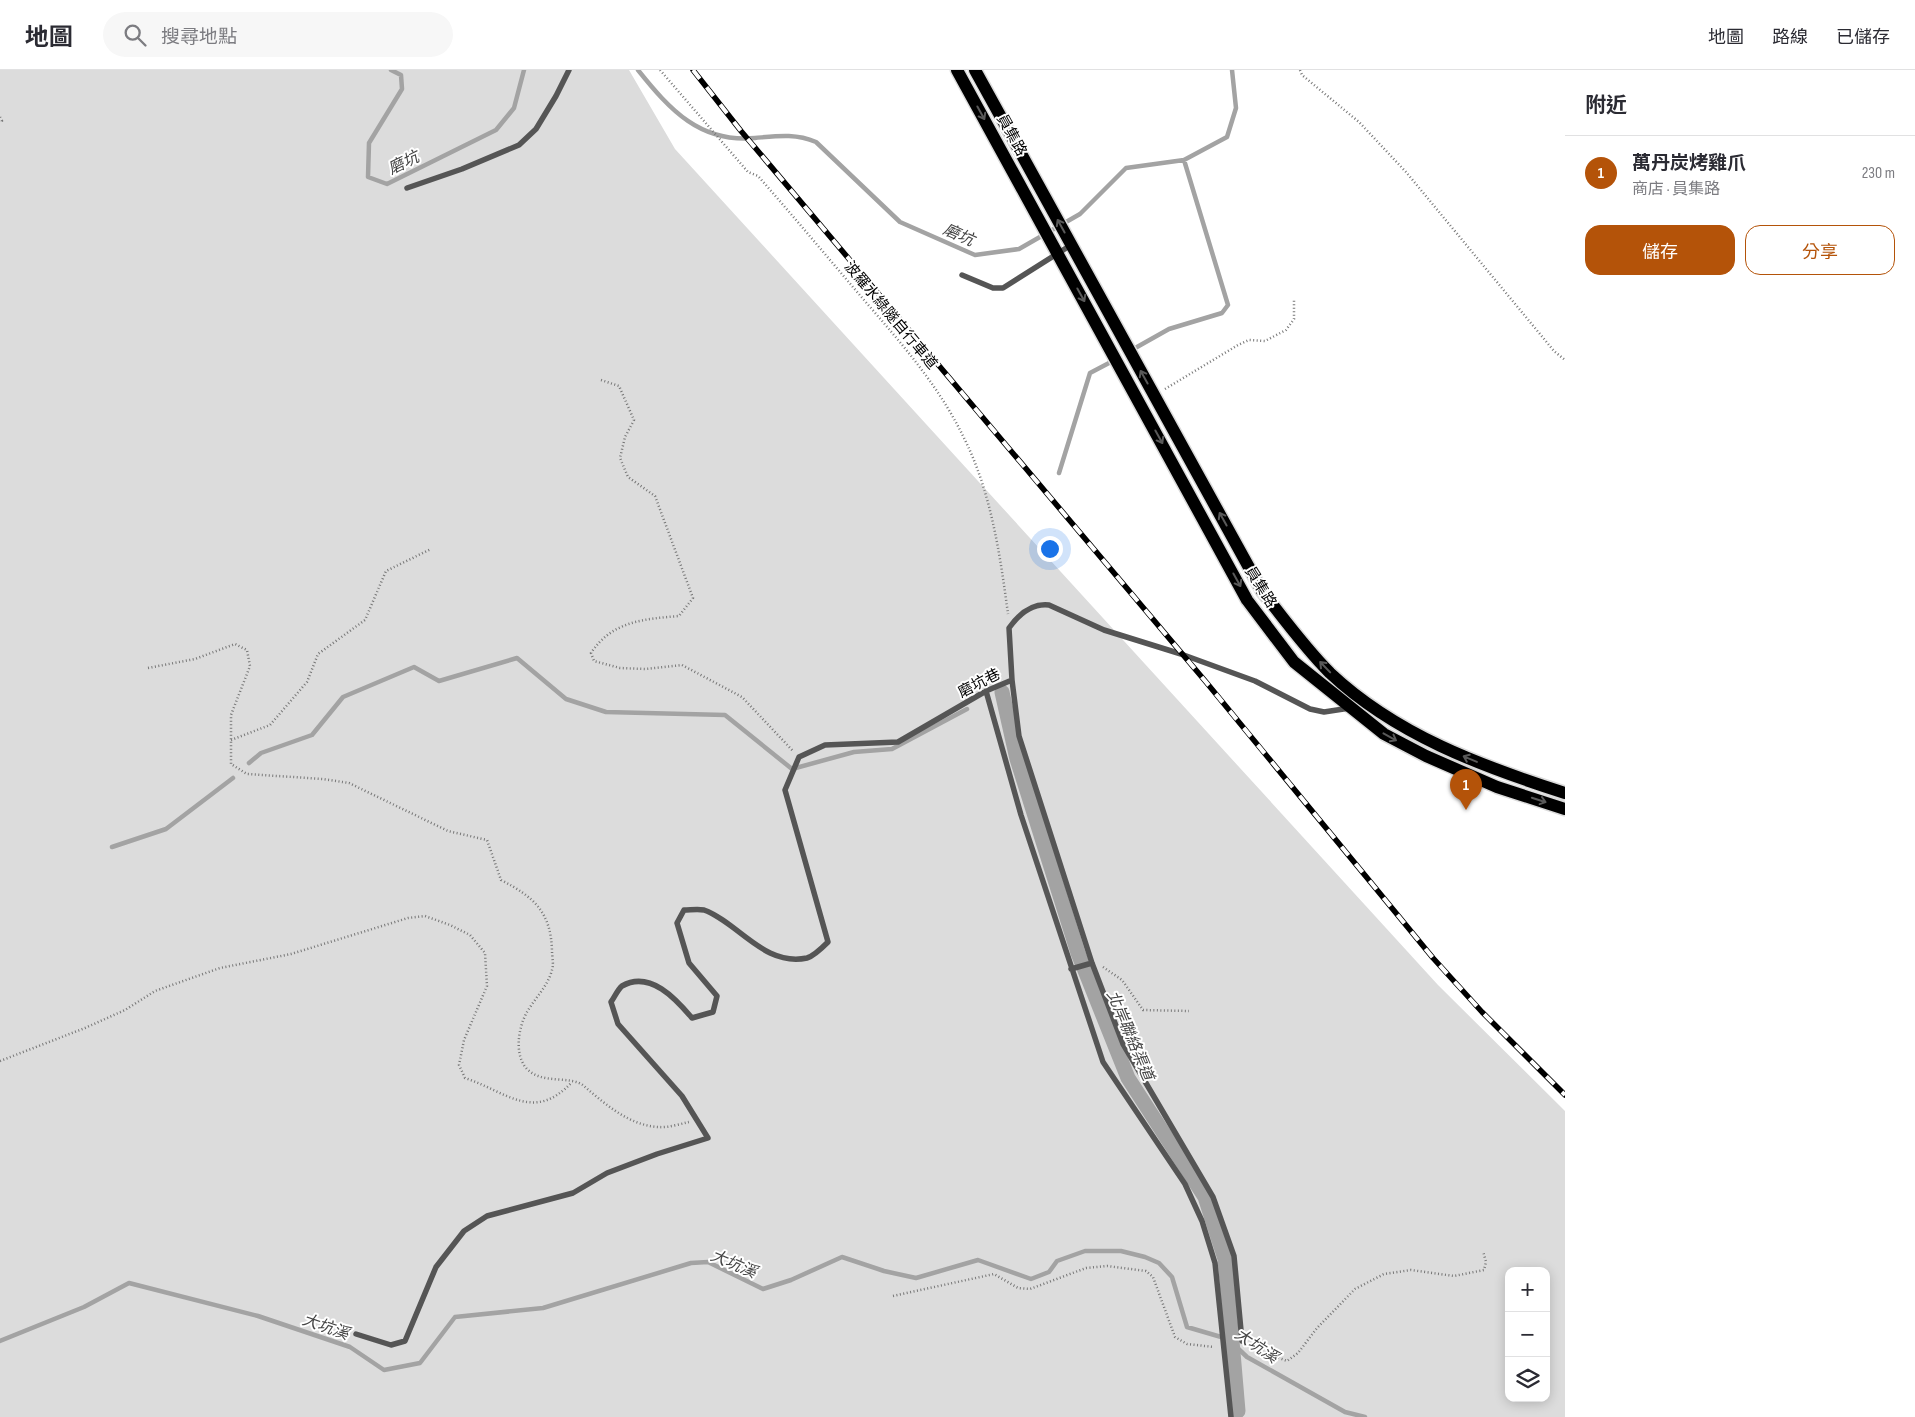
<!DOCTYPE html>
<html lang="zh-TW">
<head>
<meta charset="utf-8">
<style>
  body { margin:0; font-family:"Sofia Sans Condensed","Noto Sans TC",sans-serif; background:#f7f7f7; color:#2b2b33 }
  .controls { position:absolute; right:15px; bottom:15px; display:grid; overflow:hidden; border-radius:10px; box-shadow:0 2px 12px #0003 }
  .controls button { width:45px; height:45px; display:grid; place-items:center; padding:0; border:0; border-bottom:1px solid #e1e1e2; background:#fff; color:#2b2b33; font:25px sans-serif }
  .you { position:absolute; left:1049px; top:478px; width:18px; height:18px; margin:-12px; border:4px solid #fff; border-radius:50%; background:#1a73e8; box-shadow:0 0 0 8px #1a73e833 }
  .badge { display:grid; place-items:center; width:32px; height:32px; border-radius:50%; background:#b45309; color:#fff; font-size:16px; font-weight:700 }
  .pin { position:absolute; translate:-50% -41px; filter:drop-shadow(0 1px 2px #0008) }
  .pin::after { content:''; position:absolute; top:26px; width:18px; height:15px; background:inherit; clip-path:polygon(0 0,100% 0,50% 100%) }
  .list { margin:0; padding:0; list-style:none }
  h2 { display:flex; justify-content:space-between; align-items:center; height:65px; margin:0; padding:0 20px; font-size:21px }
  h2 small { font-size:16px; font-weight:400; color:#7c7c81 }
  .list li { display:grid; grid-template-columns:32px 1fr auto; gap:15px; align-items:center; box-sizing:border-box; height:75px; padding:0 20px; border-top:1px solid #e1e1e2 }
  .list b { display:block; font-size:19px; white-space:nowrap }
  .list p { margin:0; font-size:16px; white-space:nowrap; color:#7c7c81 }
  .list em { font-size:16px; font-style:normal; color:#7c7c81 }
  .actions { display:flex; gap:10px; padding:15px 20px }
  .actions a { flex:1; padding:11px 0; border:1px solid #b45309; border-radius:15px; text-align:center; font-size:18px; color:#b45309 }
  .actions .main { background:#b45309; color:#fff }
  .icon { flex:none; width:28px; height:28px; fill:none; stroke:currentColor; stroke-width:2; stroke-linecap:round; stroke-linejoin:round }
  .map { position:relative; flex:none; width:1565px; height:1347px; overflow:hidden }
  header { display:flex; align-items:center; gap:30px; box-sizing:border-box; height:70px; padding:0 25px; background:#fff; border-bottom:1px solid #e1e1e2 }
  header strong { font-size:24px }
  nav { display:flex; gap:28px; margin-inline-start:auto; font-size:18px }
  .search { width:350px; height:45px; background:#f7f7f7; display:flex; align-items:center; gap:12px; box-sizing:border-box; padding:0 18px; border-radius:28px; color:#7c7c81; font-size:19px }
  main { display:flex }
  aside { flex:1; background:#fff }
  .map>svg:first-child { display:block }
</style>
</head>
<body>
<header>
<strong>地圖</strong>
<div class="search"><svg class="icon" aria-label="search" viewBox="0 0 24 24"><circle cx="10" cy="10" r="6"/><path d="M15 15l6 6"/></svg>搜尋地點</div>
<nav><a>地圖</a><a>路線</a><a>已儲存</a></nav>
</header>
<main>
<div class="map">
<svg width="1565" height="1347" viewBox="0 0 1565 1347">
  <rect width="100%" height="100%" fill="#fff"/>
  <path fill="#dcdcdc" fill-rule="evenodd" d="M0 0H629L675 79 1438 915 1565 1041V1347H0ZM1509 1201H1546V1328H1509Z"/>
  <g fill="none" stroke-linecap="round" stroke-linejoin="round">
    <path stroke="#a3a3a3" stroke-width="4.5" d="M391 0 401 5 402 19 369 73 368 107 387 114 496 60 514 38 524 0
      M638 0C670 40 700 73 755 68 777 66 795 63 816 72L900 152 975 185 1019 179 1080 144 1126 98 1184 90 1227 67 1236 38 1232 0
      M1137 277 1169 259 1222 243 1228 235 1184 90
      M1059 403 1090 303 1109 293
      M249 693 261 683 312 665 343 627 414 597 439 611 517 588 566 629 606 642 725 645 792 699 854 682 892 679 967 639
      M112 777 166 759 233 708
      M0 1271 84 1237 129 1213 258 1246 350 1277 384 1300 420 1293 455 1247 543 1238 691 1193 708 1192 763 1219 791 1210 842 1187 884 1201 916 1208 978 1190 1031 1209 1049 1202 1057 1191 1085 1181H1121L1145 1187 1159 1193 1172 1207 1187 1257 1228 1269 1247 1287 1345 1342 1365 1347"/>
    <path stroke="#a3a3a3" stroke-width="15" d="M1002 622 1017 689 1078 883 1128 1008 1205 1127 1225 1189 1238 1341"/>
    <defs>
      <path id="primary" d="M957 0 1247 530 1294 592 1384 664 1426 686 1497 717 1565 739
        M975 0 1262 521C1284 549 1305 578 1330 603 1396 665 1481 696 1565 723"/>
    </defs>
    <use href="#primary" stroke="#dbdbdb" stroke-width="15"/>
    <path stroke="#777" stroke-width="2.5" stroke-dasharray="1 2.5" stroke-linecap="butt" d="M660 0 748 102 758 106C794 147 829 189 864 230 902 274 939 316 964 368 991 422 1000 484 1008 544
      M1300 0 1302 5 1359 52 1406 102 1554 281 1565 290
      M0 47 2 51 0 52
      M601 310 619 316 634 350 625 367 620 388 628 407 655 426 693 528 679 546C644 549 612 551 591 583L594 591 620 598 646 599 682 595 742 627 793 681
      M1165 319 1238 275 1249 270 1265 271 1286 260 1294 249V229
      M148 598 195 589 235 574 247 580 250 596 231 645V694L247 704 323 709 349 713 448 761 487 770 501 810C534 827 551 842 552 881 552 887 554 895 552 900 548 916 535 928 527 942 518 958 514 985 527 999 543 1015 571 1005 584 1016 605 1034 630 1056 659 1057 668 1058 680 1054 689 1052
      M231 670 270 655 307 612 318 584 365 550 386 501 431 479
      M1103 897 1122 910 1143 940 1189 941
      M0 991 85 958 125 940 155 921 220 898 291 884 408 848 425 846 450 855 470 865 485 883 487 916 464 970 459 995 465 1008C507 1022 534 1053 572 1012
      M893 1226 994 1204 1018 1218 1030 1219 1086 1198 1107 1196 1146 1201 1153 1207 1175 1267 1187 1274 1214 1277
      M1249 1276 1287 1291 1298 1283 1317 1258 1355 1219 1384 1204 1411 1200 1454 1206 1484 1200 1486 1192 1483 1181"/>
    <path stroke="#555" stroke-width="5.5" d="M407 118 462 99 519 75 536 59 556 26 569 0
      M962 205 993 218H1003L1071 175
      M986 621 1021 745 1103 992 1185 1114 1202 1151 1215 1193 1231 1347
      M1071 899 1092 893
      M356 1264 391 1275 405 1271 436 1197 464 1161 487 1146 573 1123 607 1103 657 1084 708 1068 682 1026 618 954 611 932C614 928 618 919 622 916 650 900 676 929 692 948L713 942 717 926 689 893 677 853 684 840C690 840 698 839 704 840 739 853 764 897 807 888 814 886 823 877 828 872L785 720 799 687 825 675 898 672 986 621 1012 610
      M1242 1271 1234 1186 1213 1127 1123 974 1092 893 1019 666 1012 610 1009 558C1019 544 1032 533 1049 535L1104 560 1181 584 1255 611 1310 639 1324 642 1350 638"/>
    <use href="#primary" stroke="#000" stroke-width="12"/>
    <defs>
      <path id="rail" d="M693 0 741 61 1206 612 1433 888 1482 942 1565 1025"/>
    </defs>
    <use href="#rail" stroke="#000" stroke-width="5.5"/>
    <use href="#rail" stroke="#fff" stroke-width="4" stroke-dasharray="11" stroke-linecap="butt"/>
  </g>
  <defs><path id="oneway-shaft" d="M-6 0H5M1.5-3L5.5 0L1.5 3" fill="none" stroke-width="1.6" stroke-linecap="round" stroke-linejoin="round" transform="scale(1.25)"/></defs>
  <g stroke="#595959">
    <use href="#oneway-shaft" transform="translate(981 43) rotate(61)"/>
    <use href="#oneway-shaft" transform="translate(1061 156) rotate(-119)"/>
    <use href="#oneway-shaft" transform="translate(1081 225) rotate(61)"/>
    <use href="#oneway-shaft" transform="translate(1144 307) rotate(-119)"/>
    <use href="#oneway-shaft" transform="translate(1159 367) rotate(61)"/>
    <use href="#oneway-shaft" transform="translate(1223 449) rotate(-119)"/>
    <use href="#oneway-shaft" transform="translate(1237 510) rotate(61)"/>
    <use href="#oneway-shaft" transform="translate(1325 597) rotate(-134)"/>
    <use href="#oneway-shaft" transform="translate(1390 667) rotate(29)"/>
    <use href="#oneway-shaft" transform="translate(1470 689) rotate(-157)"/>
    <use href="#oneway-shaft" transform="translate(1539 730) rotate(18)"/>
  </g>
  <g text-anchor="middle" stroke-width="4" stroke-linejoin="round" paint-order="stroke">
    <g font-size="15" fill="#000" stroke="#fff">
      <text transform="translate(1012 65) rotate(61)" y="5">員集路</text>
      <text transform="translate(891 245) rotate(50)" y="5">波羅水綠隧自行車道</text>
      <text transform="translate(1261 517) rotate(58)" y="5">員集路</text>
      <text transform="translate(979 613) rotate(-27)" y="5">磨坑巷</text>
    </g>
    <g font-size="16" font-style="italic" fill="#444" stroke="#fff">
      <text transform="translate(403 92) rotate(-26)" y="6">磨坑</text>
      <text transform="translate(959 164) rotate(24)" y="6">磨坑</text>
      <text transform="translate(1131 965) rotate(67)" y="6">北岸聯絡渠道</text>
      <text transform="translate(734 1193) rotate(23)" y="6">大坑溪</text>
      <text transform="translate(326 1256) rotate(19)" y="6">大坑溪</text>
      <text transform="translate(1257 1275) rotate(34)" y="6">大坑溪</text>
    </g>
  </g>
</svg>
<div class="controls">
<button>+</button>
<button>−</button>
<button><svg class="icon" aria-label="layers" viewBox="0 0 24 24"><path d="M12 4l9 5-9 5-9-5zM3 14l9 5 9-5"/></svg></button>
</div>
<div class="you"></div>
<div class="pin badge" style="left:1466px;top:740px">1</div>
</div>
<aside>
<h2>附近<small></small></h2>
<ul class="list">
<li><span class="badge">1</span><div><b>萬丹炭烤雞爪</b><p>商店 · 員集路</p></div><em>230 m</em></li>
</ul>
<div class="actions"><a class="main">儲存</a><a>分享</a></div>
</aside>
</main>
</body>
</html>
